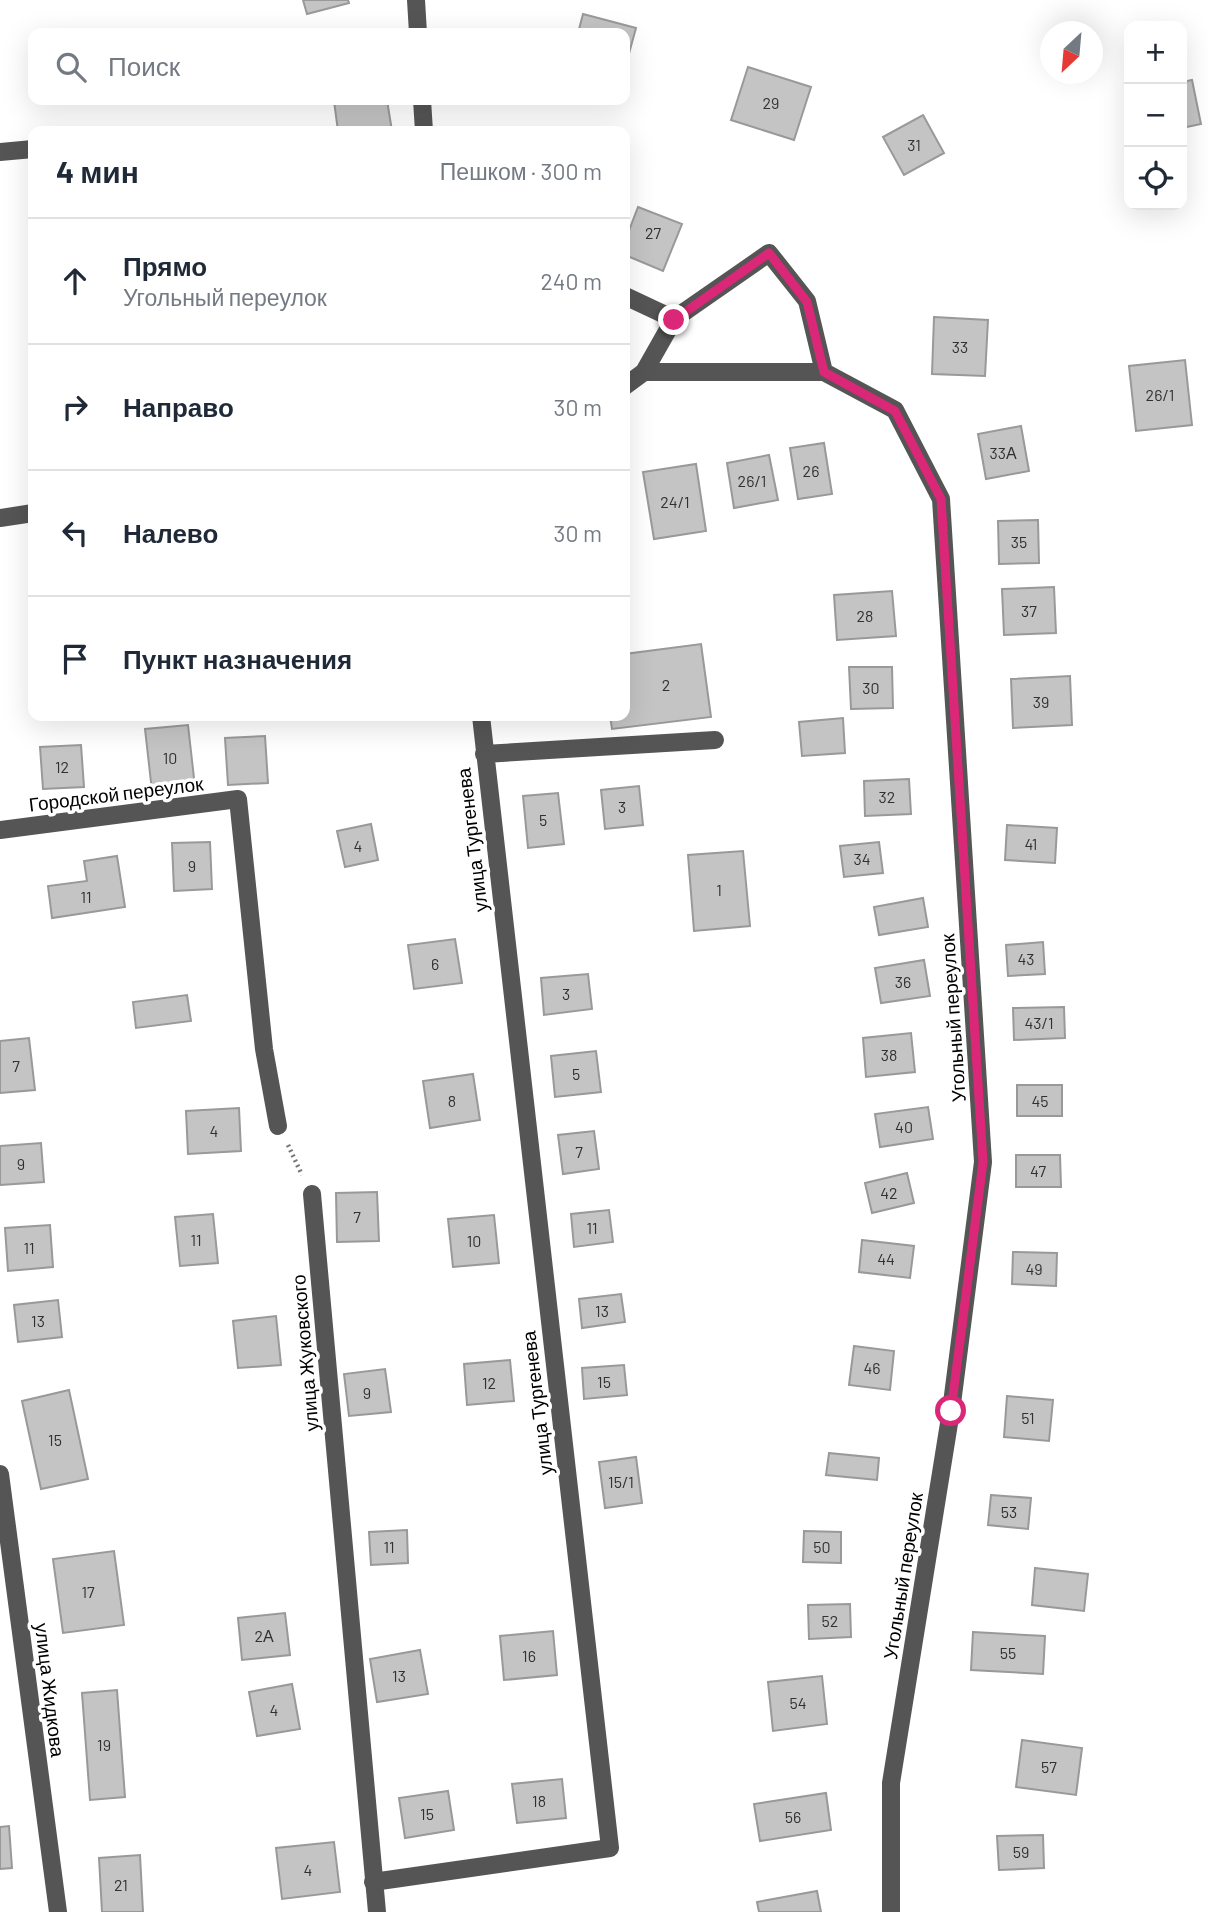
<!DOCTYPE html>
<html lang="ru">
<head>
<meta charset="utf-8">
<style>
  body { margin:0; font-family:Barlow,sans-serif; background:#f6f6f7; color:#1f2937 }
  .controls { position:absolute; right:21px; top:21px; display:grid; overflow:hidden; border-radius:14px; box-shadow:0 7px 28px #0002 }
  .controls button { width:63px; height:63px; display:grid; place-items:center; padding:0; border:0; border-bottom:2px solid #e0e1e3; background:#fff; color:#1f2937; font:35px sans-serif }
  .compass { position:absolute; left:1040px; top:21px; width:63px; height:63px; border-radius:50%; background:#fff; box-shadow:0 7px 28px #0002; rotate:206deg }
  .stop { position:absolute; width:21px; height:21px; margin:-16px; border:5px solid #db2777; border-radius:50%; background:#fff }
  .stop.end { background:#db2777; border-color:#fff; box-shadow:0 2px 7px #0008 }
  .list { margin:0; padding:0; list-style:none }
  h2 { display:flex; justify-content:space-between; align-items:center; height:91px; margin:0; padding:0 28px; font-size:30px }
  h2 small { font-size:23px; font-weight:400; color:#747a83 }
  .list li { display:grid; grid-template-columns:46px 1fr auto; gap:21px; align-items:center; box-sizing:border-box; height:126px; padding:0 28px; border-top:2px solid #e0e1e3 }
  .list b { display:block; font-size:26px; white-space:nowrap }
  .list p { margin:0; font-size:23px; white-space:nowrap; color:#747a83 }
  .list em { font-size:23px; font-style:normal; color:#747a83 }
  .icon { flex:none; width:38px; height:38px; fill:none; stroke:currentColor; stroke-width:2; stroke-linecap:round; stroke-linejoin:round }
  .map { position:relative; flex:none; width:1208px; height:1912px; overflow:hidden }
  .search { position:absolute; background:#fff; box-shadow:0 7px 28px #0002; left:28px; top:28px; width:602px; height:77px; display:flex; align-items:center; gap:18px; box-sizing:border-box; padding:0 24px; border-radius:14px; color:#747a83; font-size:26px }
  .panel { position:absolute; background:#fff; box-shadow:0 7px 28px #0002; left:28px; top:126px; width:602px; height:595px; border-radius:14px }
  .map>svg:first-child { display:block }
</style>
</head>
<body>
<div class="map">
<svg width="1208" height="1912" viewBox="0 0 1208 1912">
  <rect width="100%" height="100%" fill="#fff"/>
  <path fill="#c4c4c4" stroke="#999" stroke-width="2" d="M303 0H348L349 3 307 14Z
    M583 14 636 28 625 68V33H578Z
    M748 67 811 87 794 140 731 120Z
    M1192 80 1201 124 1182 128V82Z
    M387 100 392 131H338L334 101Z
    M923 115 944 153 904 175 883 137Z
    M638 207 682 224 663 271 625 255V241Z
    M934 317 988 320 985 376 932 374Z
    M1185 360 1192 425 1136 431 1129 366Z
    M1021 426 1029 471 986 479 978 434Z
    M824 443 832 494 798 499 790 448Z
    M769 455 778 500 734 508 727 463Z
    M696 464 706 531 654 539 643 472Z
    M1038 520 1039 563 999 564 998 521Z
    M1054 587 1056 633 1004 635 1002 589Z
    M892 591 896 636 837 640 834 595Z
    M701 644 711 717 612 729 610 716H625V654Z
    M849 667H892L893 708 851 709Z
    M1070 676 1072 725 1013 728 1011 679Z
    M843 718 845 753 802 756 799 722Z
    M188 725 195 787 152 791 145 729Z
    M265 736 268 783 228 785 225 738Z
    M81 745 84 787 43 789 40 747Z
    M909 779 911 814 865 816 864 781Z
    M639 786 643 825 605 829 601 790Z
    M558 793 564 844 528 848 523 796Z
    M371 824 378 860 345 867 337 831Z
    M1007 825 1057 828 1055 863 1005 860Z
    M210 842 212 889 174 891 172 843Z
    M879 842 883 873 844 877 840 846Z
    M743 851 750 926 694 931 688 855Z
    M117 856 125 907 52 918 48 886 87 881 84 861Z
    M923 898 928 927 879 935 874 907Z
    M455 939 462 983 414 989 408 945Z
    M1043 942 1045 974 1008 976 1006 945Z
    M924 960 930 996 881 1003 875 968Z
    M588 974 592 1009 544 1015 541 978Z
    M187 995 191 1021 136 1028 133 1002Z
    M1064 1007 1065 1038 1014 1040 1013 1008Z
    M911 1033 915 1072 866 1077 863 1038Z
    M29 1038 35 1090 0 1093V1041Z
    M596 1051 601 1092 555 1097 551 1056Z
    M473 1074 480 1120 430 1128 423 1081Z
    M1017 1085H1062V1116H1017Z
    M928 1107 933 1139 880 1147 875 1114Z
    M239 1108 241 1151 188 1154 186 1111Z
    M594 1131 599 1169 563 1174 558 1135Z
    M41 1143 44 1182 0 1185V1146Z
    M1016 1155H1060L1061 1187H1016Z
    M907 1173 914 1203 872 1213 865 1183Z
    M377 1192 379 1241 337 1242 336 1193Z
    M609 1210 613 1242 574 1247 571 1214Z
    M213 1214 218 1263 180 1266 175 1217Z
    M494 1215 499 1263 453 1267 448 1219Z
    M50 1225 53 1267 8 1271 5 1228Z
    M862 1240 914 1246 910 1278 859 1272Z
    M1013 1252 1057 1253 1056 1286 1012 1284Z
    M621 1294 625 1322 582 1328 579 1299Z
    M58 1300 62 1337 18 1342 14 1305Z
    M276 1316 281 1365 238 1368 233 1321Z
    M854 1346 894 1351 890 1390 849 1385Z
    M510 1360 514 1401 467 1405 464 1364Z
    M624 1365 627 1395 584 1399 582 1368Z
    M385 1369 391 1412 349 1416 344 1374Z
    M69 1390 88 1479 41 1489 22 1401Z
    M1007 1396 1053 1400 1049 1441 1004 1437Z
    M829 1453 879 1458 877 1480 826 1475Z
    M636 1457 642 1503 605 1508 599 1462Z
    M991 1495 1031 1498 1028 1529 988 1525Z
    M407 1530 408 1563 371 1565 369 1532Z
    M804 1531 841 1532V1563L803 1562Z
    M114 1551 124 1625 63 1633 53 1559Z
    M1035 1568 1088 1574 1084 1611 1032 1605Z
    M850 1604 851 1637 809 1639 808 1605Z
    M285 1613 290 1655 242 1660 238 1618Z
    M553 1631 557 1675 504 1680 500 1636Z
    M973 1632 1045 1636 1043 1674 971 1670Z
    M420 1650 428 1694 377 1702 370 1659Z
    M822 1676 827 1724 773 1731 768 1682Z
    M292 1684 300 1729 257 1736 249 1692Z
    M117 1690 125 1797 90 1800 82 1693Z
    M1022 1740 1082 1748 1076 1795 1016 1787Z
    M562 1779 566 1818 517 1823 512 1784Z
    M448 1791 454 1830 405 1838 399 1798Z
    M826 1793 831 1830 760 1841 754 1804Z
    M9 1826 12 1868 0 1869V1827Z
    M1043 1835 1044 1868 999 1870 997 1836Z
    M334 1842 340 1892 282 1899 276 1848Z
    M140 1855 143 1912H102L99 1858Z
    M817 1891 821 1912H759L757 1902Z"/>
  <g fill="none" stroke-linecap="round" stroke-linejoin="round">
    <path stroke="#777" stroke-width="4.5" stroke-dasharray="2 3.5" stroke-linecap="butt" d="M288 1145 302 1175"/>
    <path stroke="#555" stroke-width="18" d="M416 0 418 33
      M422 100 424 131
      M0 152 33 149
      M625 296 674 319 644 372
      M674 319 769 253 807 301 824 372
      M625 386 644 372H824L895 410 941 499 983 1162 951 1411 891 1783V1912
      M0 518 33 513
      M484 754 715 740
      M0 830 238 799 264 1049 278 1126
      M312 1194 377 1912
      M0 1474 58 1912
      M373 1882 610 1848 481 716"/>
  </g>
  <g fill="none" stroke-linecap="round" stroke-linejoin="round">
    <path stroke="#db2777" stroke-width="9" d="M674 320 769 253 807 302 824 372 895 411 941 499 983 1162 951 1411"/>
  </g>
  <g text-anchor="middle" stroke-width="7" stroke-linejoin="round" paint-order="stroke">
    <g font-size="16" fill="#313131">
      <text x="771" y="109">29</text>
      <text x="914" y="151">31</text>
      <text x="653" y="239">27</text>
      <text x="960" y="353">33</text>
      <text x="1160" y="401">26/1</text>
      <text x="1003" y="459">33А</text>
      <text x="811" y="477">26</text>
      <text x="752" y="487">26/1</text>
      <text x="675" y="508">24/1</text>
      <text x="1019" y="548">35</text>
      <text x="1029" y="617">37</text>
      <text x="865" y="622">28</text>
      <text x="666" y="691">2</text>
      <text x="871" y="694">30</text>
      <text x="1041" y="708">39</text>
      <text x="170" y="764">10</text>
      <text x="62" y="773">12</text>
      <text x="887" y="803">32</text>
      <text x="622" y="813">3</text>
      <text x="543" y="826">5</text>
      <text x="1031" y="850">41</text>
      <text x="358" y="852">4</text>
      <text x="862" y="865">34</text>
      <text x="192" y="872">9</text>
      <text x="719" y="896">1</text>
      <text x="86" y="903">11</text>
      <text x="1026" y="965">43</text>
      <text x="435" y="970">6</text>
      <text x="903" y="988">36</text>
      <text x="566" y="1000">3</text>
      <text x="1039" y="1029">43/1</text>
      <text x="889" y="1061">38</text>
      <text x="16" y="1072">7</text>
      <text x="576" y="1080">5</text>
      <text x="452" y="1107">8</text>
      <text x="1040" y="1107">45</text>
      <text x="904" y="1133">40</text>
      <text x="214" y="1137">4</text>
      <text x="579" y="1158">7</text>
      <text x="21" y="1170">9</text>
      <text x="1038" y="1177">47</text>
      <text x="889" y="1199">42</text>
      <text x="357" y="1223">7</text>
      <text x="592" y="1234">11</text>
      <text x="196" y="1246">11</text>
      <text x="474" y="1247">10</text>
      <text x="29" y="1254">11</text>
      <text x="886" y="1265">44</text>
      <text x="1034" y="1275">49</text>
      <text x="602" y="1317">13</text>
      <text x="38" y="1327">13</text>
      <text x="872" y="1374">46</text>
      <text x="604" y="1388">15</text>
      <text x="489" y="1389">12</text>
      <text x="367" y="1399">9</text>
      <text x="1028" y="1424">51</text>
      <text x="55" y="1446">15</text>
      <text x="621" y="1488">15/1</text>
      <text x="1009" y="1518">53</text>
      <text x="389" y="1553">11</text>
      <text x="822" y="1553">50</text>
      <text x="88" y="1598">17</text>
      <text x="830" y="1627">52</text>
      <text x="264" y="1642">2А</text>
      <text x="1008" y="1659">55</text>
      <text x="529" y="1662">16</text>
      <text x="399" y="1682">13</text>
      <text x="798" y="1709">54</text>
      <text x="274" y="1716">4</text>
      <text x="104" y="1751">19</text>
      <text x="1049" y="1773">57</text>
      <text x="539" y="1807">18</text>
      <text x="427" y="1820">15</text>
      <text x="793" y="1823">56</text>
      <text x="1021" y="1858">59</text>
      <text x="308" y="1876">4</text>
      <text x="121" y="1891">21</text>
    </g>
    <g font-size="19" fill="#000" stroke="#fff">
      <text transform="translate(116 794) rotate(-7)" y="7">Городской переулок</text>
      <text transform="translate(472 840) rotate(-97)" y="7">улица Тургенева</text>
      <text transform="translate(953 1018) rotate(-94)" y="7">Угольный переулок</text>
      <text transform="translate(305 1353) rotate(-95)" y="7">улица Жуковского</text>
      <text transform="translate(537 1403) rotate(-97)" y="7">улица Тургенева</text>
      <text transform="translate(903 1576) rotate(-81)" y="7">Угольный переулок</text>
      <text transform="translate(50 1690) rotate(83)" y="7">улица Жидкова</text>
    </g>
  </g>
</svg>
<div class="controls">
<button>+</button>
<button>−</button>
<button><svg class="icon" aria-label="locate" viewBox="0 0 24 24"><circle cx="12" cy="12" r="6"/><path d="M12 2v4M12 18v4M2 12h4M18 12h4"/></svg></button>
</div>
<svg class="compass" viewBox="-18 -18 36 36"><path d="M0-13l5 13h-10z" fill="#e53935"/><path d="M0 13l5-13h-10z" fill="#747a83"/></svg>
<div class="stop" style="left:951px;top:1411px"></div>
<div class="stop end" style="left:674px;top:320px"></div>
<div class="search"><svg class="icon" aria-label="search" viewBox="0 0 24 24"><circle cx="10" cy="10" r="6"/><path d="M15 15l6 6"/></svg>Поиск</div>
<section class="panel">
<h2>4 мин<small>Пешком · 300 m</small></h2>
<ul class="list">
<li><svg class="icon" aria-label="ahead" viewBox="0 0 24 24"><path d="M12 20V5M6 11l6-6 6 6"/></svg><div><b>Прямо</b><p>Угольный переулок</p></div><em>240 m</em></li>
<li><svg class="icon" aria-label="right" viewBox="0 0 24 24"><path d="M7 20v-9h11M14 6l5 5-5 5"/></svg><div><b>Направо</b></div><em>30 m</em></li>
<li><svg class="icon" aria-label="left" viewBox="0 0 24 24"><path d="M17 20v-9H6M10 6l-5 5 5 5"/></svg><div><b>Налево</b></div><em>30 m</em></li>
<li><svg class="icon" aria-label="arrive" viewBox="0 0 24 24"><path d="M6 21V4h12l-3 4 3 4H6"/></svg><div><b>Пункт назначения</b></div></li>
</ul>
</section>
</div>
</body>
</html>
